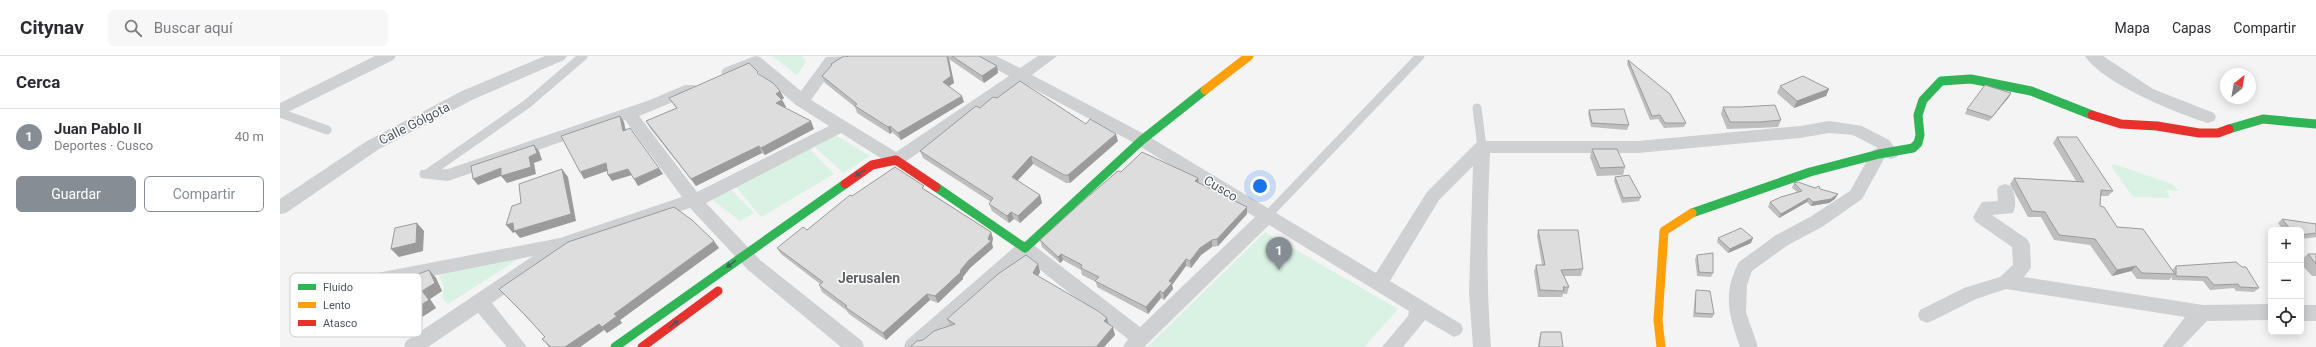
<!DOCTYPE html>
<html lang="es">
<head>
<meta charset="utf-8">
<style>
  body { margin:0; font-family:Roboto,sans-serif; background:#f7f7f7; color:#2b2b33 }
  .controls { position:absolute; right:12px; bottom:12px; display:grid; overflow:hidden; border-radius:6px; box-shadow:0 2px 10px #0003 }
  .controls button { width:36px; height:36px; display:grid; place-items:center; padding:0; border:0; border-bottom:1px solid #e1e1e2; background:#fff; color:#2b2b33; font:20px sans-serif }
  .compass { position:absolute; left:1940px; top:12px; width:36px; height:36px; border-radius:50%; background:#fff; box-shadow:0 2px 10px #0003; rotate:31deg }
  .you { position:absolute; left:980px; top:130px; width:14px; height:14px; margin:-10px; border:3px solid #fff; border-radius:50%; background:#1a73e8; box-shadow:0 0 0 6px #1a73e833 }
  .badge { display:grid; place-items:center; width:26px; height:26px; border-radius:50%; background:#868d94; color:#fff; font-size:13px; font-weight:700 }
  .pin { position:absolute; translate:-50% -33px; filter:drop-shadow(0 1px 2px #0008) }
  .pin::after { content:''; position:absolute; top:21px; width:14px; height:12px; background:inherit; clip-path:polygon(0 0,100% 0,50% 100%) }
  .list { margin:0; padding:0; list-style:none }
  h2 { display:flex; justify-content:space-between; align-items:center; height:52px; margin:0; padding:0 16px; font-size:17px }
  h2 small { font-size:13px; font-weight:400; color:#7c7c81 }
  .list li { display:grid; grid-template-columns:26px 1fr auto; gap:12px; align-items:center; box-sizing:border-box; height:56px; padding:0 16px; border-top:1px solid #e1e1e2 }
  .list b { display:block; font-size:15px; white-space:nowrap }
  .list p { margin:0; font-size:13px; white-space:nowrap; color:#7c7c81 }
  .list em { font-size:13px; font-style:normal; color:#7c7c81 }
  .actions { display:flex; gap:8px; padding:12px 16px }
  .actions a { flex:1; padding:9px 0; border:1px solid #868d94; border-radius:6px; text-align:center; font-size:14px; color:#868d94 }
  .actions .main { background:#868d94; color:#fff }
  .icon { flex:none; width:22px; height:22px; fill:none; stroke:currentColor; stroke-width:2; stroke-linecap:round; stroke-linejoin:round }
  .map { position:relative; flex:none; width:2036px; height:291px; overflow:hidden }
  header { display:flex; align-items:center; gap:24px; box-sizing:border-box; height:56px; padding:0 20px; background:#fff; border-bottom:1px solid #e1e1e2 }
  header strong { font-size:19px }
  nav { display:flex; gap:22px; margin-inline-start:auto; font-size:14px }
  .search { width:280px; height:36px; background:#f7f7f7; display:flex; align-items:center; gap:10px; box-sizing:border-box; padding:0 14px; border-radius:6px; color:#7c7c81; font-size:15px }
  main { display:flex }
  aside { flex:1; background:#fff }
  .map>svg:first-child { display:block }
</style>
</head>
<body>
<header>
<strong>Citynav</strong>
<div class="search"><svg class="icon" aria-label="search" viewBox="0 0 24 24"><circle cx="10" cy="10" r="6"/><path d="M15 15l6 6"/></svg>Buscar aquí</div>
<nav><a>Mapa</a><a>Capas</a><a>Compartir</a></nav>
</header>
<main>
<aside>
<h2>Cerca<small></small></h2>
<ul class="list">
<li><span class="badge">1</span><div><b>Juan Pablo II</b><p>Deportes · Cusco</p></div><em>40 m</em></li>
</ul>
<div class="actions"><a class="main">Guardar</a><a>Compartir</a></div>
</aside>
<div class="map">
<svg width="2036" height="291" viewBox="0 0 2036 291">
  <rect width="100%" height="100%" fill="#f4f4f4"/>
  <path fill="#d9f2e3" d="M492 0H522L526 6 517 19Z
    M556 79 590 100 563 117 535 91Z
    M528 91 554 118 481 161 455 130Z
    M1834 108 1892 128 1899 135 1886 134 1890 142 1853 141 1831 110Z
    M449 131 474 157 460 165 431 143Z
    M985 176 1118 253 1084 291H867Z
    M248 197 168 248 162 242 164 231 159 220 176 213Z"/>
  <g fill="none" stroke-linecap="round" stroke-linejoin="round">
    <path stroke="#ced0d2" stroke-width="9" d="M1197 52 1202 91
      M0 57 47 74
      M147 118 247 48 303 0
      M987 160 1140 0"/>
    <path fill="#ced0d2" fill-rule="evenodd" d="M95 0H116L113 4 0 60V47Z
      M265 0H287L284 4 194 43 99 93 6 157 0 158V143L87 85 182 35Z
      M475 0 480 1 521 35 546 1 568 0 556 9 531 44 616 96 729 20 699 4 696 0H716L740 12 758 0H777L752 19 868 80 1096 217 1147 136 1196 87 1202 85H1358L1520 70 1549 65 1582 70 1609 84 1619 97 1617 101 1611 103 1605 101 1582 143 1542 171 1508 189 1472 215 1467 229 1466 256 1478 291H1460C1449 259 1442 238 1459 206L1496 179 1530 161 1570 135 1593 94 1598 92 1573 79 1549 77 1520 82 1358 97H1210C1207 162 1206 226 1211 291H1193L1189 236 1193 110 1159 144 1110 225 1181 268 1183 273 1181 278 1174 281 1145 264 1123 291H1102L1128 260 1129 255 989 169 864 291H843L848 283 745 202 646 291H624L626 285 739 187 745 185 751 187 860 271 975 161 856 88 741 26 622 108 616 110 610 108 561 77 426 147 480 204 582 285 584 291H561L468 214 410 152 293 191 212 247 247 291H227L198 257 148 291H124L126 285 253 200 97 231 54 232 48 230 45 225 48 220 54 218 97 217 280 182 402 141 345 64 168 125 141 122 139 118 141 114 168 113 370 44 405 29H415L418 33 415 37 359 60 417 136 549 70 516 49 473 12 449 21 444 20 441 16 444 12Z
      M1805 0H1823L1873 33 1934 57 1936 61 1934 65 1928 67C1898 58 1822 27 1805 0Z
      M1725 128 1731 130C1735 137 1737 149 1733 157L1712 159 1747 183 1750 188 1751 212 1744 221 1923 249 1991 248V264L1927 265 1902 291H1882L1905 261 1726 233 1696 243 1654 264 1647 267 1640 264 1638 259 1640 254 1684 232 1720 221 1733 209 1732 191 1696 166 1693 161 1702 146 1718 145 1717 134 1719 130Z
      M2021 249H2036V265H2021Z"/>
    <path stroke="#30b455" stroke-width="9" d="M1949 73 1983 63 2036 68
      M656 131 745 192 862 84 925 34
      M1412 157 1530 116 1599 98 1633 92 1638 87 1640 79 1638 59 1643 44 1661 25 1691 23 1751 35 1812 59
      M335 291 565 128"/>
    <path stroke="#ff9f0a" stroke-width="9" d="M925 34 969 0
      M1381 291 1378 264 1384 175 1412 157"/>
    <path stroke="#e5322d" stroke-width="9" d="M1812 59 1841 68 1877 70 1919 77H1938L1949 73
      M565 128 592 109 616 104 656 131
      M362 291 438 235"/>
  </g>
  <path fill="#bebebf" d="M568 0H699L717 10 718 17 704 27 669 3 674 27 668 30 684 46 621 84 612 76 610 78 577 57 575 51 545 27 542 20 552 10 551 8Z
    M1348 4 1406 67 1404 71 1384 72 1378 63 1370 64 1347 8Z
    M479 18 500 35 504 42 502 43 506 51 504 52 534 73 485 99 482 97 416 130 370 72 366 65 396 52 389 42Z
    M1500 30 1549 33 1546 40 1514 52 1497 37Z
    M1731 37 1729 41 1709 65 1685 58 1687 53Z
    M717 42 806 68 838 85 790 127H786L753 108 737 125 760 139 762 147 740 167 734 163 729 167 712 155 709 148 711 146 643 102 640 95 700 52Z
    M1443 51 1501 64 1498 71 1477 72 1447 73 1441 58Z
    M1309 54 1349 69 1347 74 1311 71 1308 58Z
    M1777 81 1833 135 1828 140H1821L1820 150 1837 171 1892 215V214L1896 210 1979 232 1974 236 1956 235 1954 232 1930 234 1923 225 1892 224V221L1889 224 1857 223 1851 215 1832 220 1810 189 1774 184 1761 161H1748L1730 128 1734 122 1796 125 1773 87Z
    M1312 93 1345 111 1343 119 1317 120 1310 101Z
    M841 116 918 127 967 158 938 190 932 191 921 199 911 212 906 210 892 229 893 233 884 244 881 242 868 258 817 231 816 226 802 219 801 214 783 204 780 207 762 191 760 184Z
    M1335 121 1361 141 1359 145 1342 147 1334 125Z
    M1514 127 1540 133 1555 143 1549 147 1531 150 1527 146 1499 162 1488 151 1490 146 1517 136 1512 132Z
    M646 134 711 176 713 183 712 187 713 192 690 212 683 221V223L658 247 650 244 606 284 569 258 566 254 542 236 539 229 540 228 501 198 497 192 527 174 572 140Z
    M2002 163 2036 168V181L2021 183V174H2003L1998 167Z
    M1258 174 1303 213 1301 220H1284L1289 231 1287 238H1283L1282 241H1258L1254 215 1256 209H1262L1257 180Z
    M1438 182 1471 187 1448 197 1437 186Z
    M439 192 340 264 342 267 327 277 324 274 300 291H269L262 283 265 281 250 265 219 233Z
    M2028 198H2036V220H2032L2021 208V204Z
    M1417 199 1433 217 1431 221 1417 220 1415 203Z
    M758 208 760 216 758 220 829 268 835 279 824 291H630L670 270 667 263Z
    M149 214 156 222 162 235 150 243 156 252 125 272 120 269 110 275 120 239Z
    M1416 234 1434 258 1432 262 1413 261 1415 238Z
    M1261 276 1283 291H1258L1259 283Z"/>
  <path fill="#9b9b9b" d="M667 0 669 3 674 27 665 33 663 26Z
    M717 10 718 17 704 27 702 20Z
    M1549 33 1546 40 1514 52 1517 45Z
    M500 35 504 42 499 45 496 38Z
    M1731 37 1729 41 1709 65 1712 61Z
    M682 40 684 46 621 84 618 77Z
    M502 44 506 51 499 55 496 47Z
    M340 60 344 66 347 81 343 75Z
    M531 65 534 73 485 99 481 92Z
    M610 70 612 76 610 78 608 71Z
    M836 78 838 85 790 127 788 119Z
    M254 89 259 95 262 104 254 107 256 118 227 127 221 120 249 101Z
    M479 90 482 97 416 130 411 123Z
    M751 100 753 108 734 128 732 121Z
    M326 107 330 114 304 123 300 116Z
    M221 112 226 118 198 129 193 123Z
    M379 112 383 118 358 130 354 123Z
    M282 113 288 121 296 165 240 182 235 176 233 177 226 169Z
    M348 113 352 119 332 125 328 119Z
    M918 122 919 129 915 125Z
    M1558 138 1555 143 1549 147 1531 150 1533 146Z
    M760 139 762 147 740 167 738 160Z
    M1529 142 1527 146 1499 162 1501 158Z
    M967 151V158L938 190 937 183Z
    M731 156 734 163 729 167 727 160Z
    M137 167 144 175 143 195 119 201 111 193Z
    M711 176 713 183 712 187 713 192 690 212 683 221V223L658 247 655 240 680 215 708 183Z
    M1473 182 1471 187 1448 197 1450 193Z
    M932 184V191L921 199 911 212 910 205 920 192Z
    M434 185 439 192 340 264 342 267 327 277 322 271 334 258Z
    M781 198 783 204 780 207 778 201Z
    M906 203V210L892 229 893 233 884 244 883 237 889 225Z
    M758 208 760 216 755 225 753 217Z
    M1856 210 1851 215 1832 220 1837 214Z
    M149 214 156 222 162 235 150 243 156 252 125 272 117 264 142 235Z
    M880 235 881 242 868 258 866 251Z
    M647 238 650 244 606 284 603 277Z
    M112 261 120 269 110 275 102 267Z
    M827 262 829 270 824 265Z
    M319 268 324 274 300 291H285Z
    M833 271 835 279 824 291H816Z"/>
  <path fill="#ddddde" stroke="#9b9b9b" d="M564 0H566L567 1 568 0H667L671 20 663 26 682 40 618 77 610 70 608 71 575 50 577 48 542 20 552 9 551 8Z
    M672 0H699L717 10 702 20Z
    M1348 4 1390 38 1406 67H1385L1380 59 1372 60Z
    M469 7 478 16 477 17 493 27 500 35 496 38 502 44 496 47 531 65 481 92 479 90 411 123 366 65 397 52 389 42Z
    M1523 20 1549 33 1517 45 1500 30Z
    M740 25 806 68 810 63 836 78 788 119H784L751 100 732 121 760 139 738 160 731 156 727 160 709 148 713 142 640 95 696 50 700 52 713 41 717 42Z
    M1705 29 1731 37 1712 61 1687 53Z
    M1495 49 1501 64 1480 66H1450L1443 51H1461Z
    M1344 53 1349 69 1312 67 1309 54Z
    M340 60 343 75 350 72 379 112 354 123 348 113 328 119 326 107 300 116 281 80Z
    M1777 81H1797L1833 135 1821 134 1820 150 1824 151 1837 171 1863 173 1895 218 1862 217 1856 210 1837 214 1815 183 1779 179 1765 156 1752 155 1734 122 1804 126Z
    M254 89 257 97 249 101 251 111 221 120V112L193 123 191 110Z
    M1312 93H1337L1345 111 1320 112Z
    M862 96 918 122 915 125 967 151 937 183 932 184 920 192 910 205 906 203 889 225 892 227 883 237 880 235 866 251 815 225 819 221 801 212 802 209 781 198 778 201 760 184 804 144 838 115 841 116Z
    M615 111 644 130 642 132 711 176 708 183 711 185 688 205 680 215 681 216 655 240 647 238 603 277 565 251 567 250 539 229 543 226 497 192 523 171 527 174 570 139 572 140Z
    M282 113 291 158 234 175 233 167 226 169 232 150 241 147 239 128Z
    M1349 119 1361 141 1343 142 1335 121Z
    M1518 126 1535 132 1539 130 1540 133 1558 138 1551 143 1533 146 1529 142 1501 158 1490 146 1501 141 1522 135 1514 127Z
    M394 151 412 164 434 185 334 258 337 260 322 271 319 268 285 291H271L262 283 265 281 245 259 219 233 288 186Z
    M2002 163 2036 168V177L2021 179V174H2011Z
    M137 167 136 187 111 193 115 172Z
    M1461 172 1473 182 1450 193 1438 182Z
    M1258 174H1298L1303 213 1281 214 1289 231H1283L1284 235 1260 234 1256 209H1265Z
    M1433 197V217L1419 216 1417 199Z
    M2028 198H2036V208Z
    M746 199 758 208 753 217 818 255 827 262 824 265 833 271 816 291H630L637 285 643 284 654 275 675 268 667 263 718 218Z
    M1956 206 1962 211H1966L1979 232 1960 231 1958 228 1934 229 1927 221 1896 220V210Z
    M149 214 155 227 142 235 149 244 117 264 112 261 102 267 97 252 120 239 117 226Z
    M1416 234 1430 235 1434 258 1415 257Z
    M1261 276H1281L1283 291H1259Z"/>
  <defs><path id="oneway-solid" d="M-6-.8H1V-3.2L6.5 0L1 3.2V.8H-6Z"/></defs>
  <g fill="#495b60">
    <use href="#oneway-solid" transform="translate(580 117) rotate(145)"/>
    <use href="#oneway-solid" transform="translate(451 208) rotate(144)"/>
    <use href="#oneway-solid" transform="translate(394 268) rotate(-36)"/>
  </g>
  <g text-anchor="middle" stroke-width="3" stroke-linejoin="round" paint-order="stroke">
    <g font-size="13" fill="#4a5661" stroke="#fff">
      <text transform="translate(134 67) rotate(-27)" y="5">Calle Gólgota</text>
      <text transform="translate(941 132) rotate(31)" y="5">Cusco</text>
    </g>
    <g font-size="14" font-weight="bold" fill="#5f6368" stroke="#fff">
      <text x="589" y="227">Jerusalen</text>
    </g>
  </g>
  <rect x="10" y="217" width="132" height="64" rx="6" fill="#fff" stroke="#c9ccd0" stroke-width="1"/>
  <rect x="18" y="228" width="18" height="6" fill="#30b455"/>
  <rect x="18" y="246" width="18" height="6" fill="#ff9f0a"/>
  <rect x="18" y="264" width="18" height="6" fill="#e5322d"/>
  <g font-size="11" fill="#4a5661">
    <text x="43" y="235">Fluido</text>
    <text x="43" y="253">Lento</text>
    <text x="43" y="271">Atasco</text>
  </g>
</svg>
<div class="controls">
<button>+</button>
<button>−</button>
<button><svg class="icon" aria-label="locate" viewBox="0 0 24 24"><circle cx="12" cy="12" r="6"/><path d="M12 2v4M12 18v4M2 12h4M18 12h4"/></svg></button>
</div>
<svg class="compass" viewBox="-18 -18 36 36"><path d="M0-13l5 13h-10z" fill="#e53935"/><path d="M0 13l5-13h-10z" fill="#7c7c81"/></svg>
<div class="you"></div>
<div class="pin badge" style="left:999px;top:214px">1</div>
</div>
</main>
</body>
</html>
